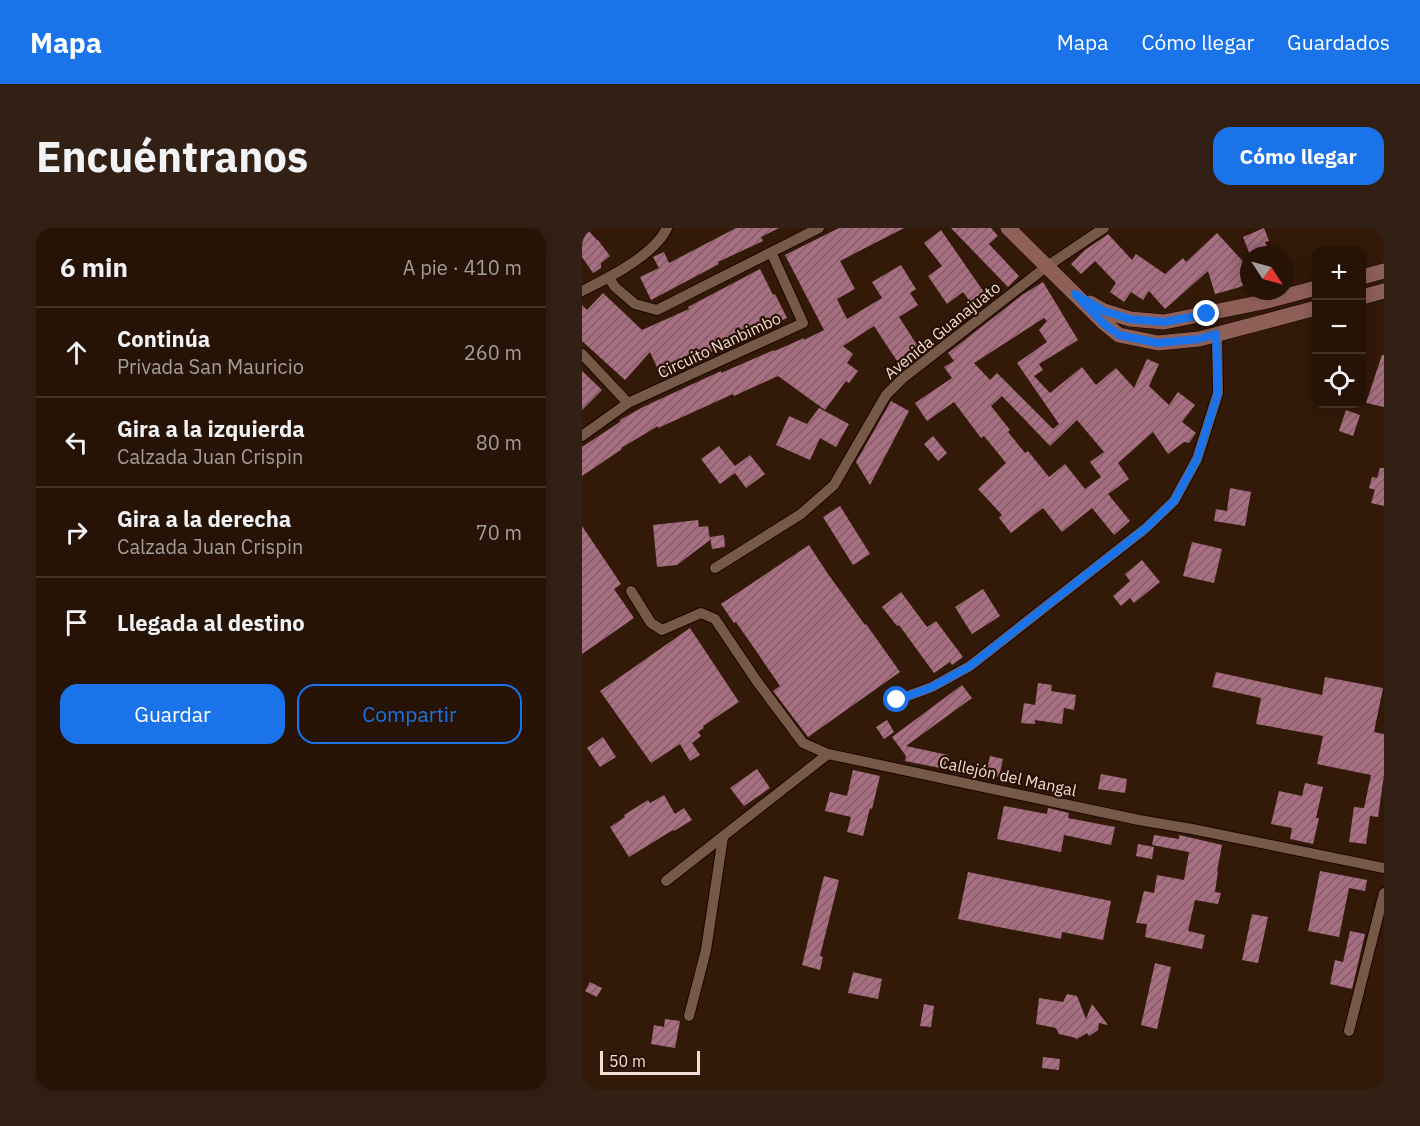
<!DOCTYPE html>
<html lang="es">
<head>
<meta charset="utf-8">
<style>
  body { margin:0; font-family:"IBM Plex Sans",sans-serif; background:#322014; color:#f1f3f6 }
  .controls { position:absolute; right:18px; top:18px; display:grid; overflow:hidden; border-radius:12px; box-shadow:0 3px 15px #0003 }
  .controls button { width:54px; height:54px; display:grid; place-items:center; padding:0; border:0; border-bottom:2px solid #423228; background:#261306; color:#f1f3f6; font:30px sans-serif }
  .compass { position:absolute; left:658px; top:18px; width:54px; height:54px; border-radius:50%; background:#261306; box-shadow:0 3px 15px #0003; rotate:126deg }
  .scale { position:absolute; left:18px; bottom:15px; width:100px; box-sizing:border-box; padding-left:6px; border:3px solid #f1dfd5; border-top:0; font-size:16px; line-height:21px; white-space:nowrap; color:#f1dfd5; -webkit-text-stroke:4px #281002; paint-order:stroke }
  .stop { position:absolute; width:18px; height:18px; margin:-14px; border:4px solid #1a73e8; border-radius:50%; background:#fff }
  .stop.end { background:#1a73e8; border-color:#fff; box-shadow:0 2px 6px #0008 }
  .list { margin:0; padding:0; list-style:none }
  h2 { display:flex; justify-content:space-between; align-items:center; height:78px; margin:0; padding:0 24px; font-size:26px }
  h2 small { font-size:20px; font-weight:400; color:#a49e9b }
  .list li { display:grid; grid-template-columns:39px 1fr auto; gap:18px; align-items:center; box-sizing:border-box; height:90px; padding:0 24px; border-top:2px solid #423228 }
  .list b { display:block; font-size:22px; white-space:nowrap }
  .list p { margin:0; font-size:20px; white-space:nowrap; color:#a49e9b }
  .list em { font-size:20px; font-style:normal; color:#a49e9b }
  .actions { display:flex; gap:12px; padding:18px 24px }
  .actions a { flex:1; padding:14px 0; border:2px solid #1a73e8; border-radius:18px; text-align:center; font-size:21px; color:#1a73e8 }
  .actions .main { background:#1a73e8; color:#fff }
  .icon { flex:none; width:33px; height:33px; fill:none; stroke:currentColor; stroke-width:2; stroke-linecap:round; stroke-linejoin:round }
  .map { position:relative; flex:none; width:802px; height:862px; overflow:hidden; border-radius:18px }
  header { display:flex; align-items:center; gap:36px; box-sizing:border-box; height:84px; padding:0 30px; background:#1a73e8; color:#fff }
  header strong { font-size:28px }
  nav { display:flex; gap:33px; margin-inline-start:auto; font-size:21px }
  .intro { display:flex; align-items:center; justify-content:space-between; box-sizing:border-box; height:144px; padding:0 36px }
  h1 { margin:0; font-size:42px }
  .button { padding:15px 27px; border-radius:18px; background:#1a73e8; color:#fff; font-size:21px; font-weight:700 }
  main { display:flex; gap:36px; padding:0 36px }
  aside { flex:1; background:#261306; border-radius:18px; box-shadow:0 3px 15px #0003 }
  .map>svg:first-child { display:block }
</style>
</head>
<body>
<header>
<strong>Mapa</strong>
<nav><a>Mapa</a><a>Cómo llegar</a><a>Guardados</a></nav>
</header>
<div class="intro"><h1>Encuéntranos</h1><a class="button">Cómo llegar</a></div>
<main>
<aside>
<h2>6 min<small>A pie · 410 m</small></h2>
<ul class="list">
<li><svg class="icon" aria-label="ahead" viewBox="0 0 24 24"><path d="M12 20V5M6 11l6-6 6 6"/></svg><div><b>Continúa</b><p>Privada San Mauricio</p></div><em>260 m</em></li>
<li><svg class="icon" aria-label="left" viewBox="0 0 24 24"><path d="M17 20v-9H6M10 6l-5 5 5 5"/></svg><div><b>Gira a la izquierda</b><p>Calzada Juan Crispin</p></div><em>80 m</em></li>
<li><svg class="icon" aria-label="right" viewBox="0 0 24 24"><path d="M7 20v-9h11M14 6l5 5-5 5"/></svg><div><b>Gira a la derecha</b><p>Calzada Juan Crispin</p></div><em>70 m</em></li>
<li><svg class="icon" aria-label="arrive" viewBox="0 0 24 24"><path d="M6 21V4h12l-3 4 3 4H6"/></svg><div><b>Llegada al destino</b></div></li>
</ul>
<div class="actions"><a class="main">Guardar</a><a>Compartir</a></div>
</aside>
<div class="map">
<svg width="802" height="862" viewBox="0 0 802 862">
  <defs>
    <pattern id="building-hatch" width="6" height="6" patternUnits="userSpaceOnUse" patternTransform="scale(1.5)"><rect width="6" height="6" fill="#a76f81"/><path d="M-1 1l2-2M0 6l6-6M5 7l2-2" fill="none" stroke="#815d67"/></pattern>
  </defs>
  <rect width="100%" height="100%" fill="#331908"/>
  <path fill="url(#building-hatch)" fill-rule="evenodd" d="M0 0H4L15 12H16L28 28 19 35V40L11 45 0 29Z
    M154 0H197L179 9 181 13 136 34 137 36 69 72 58 49 77 40 71 29 82 24 87 35Z
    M257 0H322L258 33 273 61 255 71 265 91 300 70 290 54 319 37 334 61 328 65 336 77 317 89 337 120 315 133 292 98 261 118 271 126 265 135 276 143 267 155 264 153 243 182 196 148 152 168 151 166 76 200V198L39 220 40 221 0 248V219L38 194V192L61 179 139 143V145L192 122 193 123 222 110V112L242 102 203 27Z
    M369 0H409L416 8 407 16 437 48 426 59Z
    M682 0 687 13 683 14 689 27H668L661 9Z
    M359 2 408 73 395 83 381 64 365 76 346 48 360 38 342 15Z
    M635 5 667 40V55L655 60 633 66 626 43 583 81 567 63 561 72 549 64 542 74 528 64 534 55 513 33 499 46 489 36 503 22 526 6 550 32 554 26 583 46 601 30 604 34Z
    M178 41 191 67 193 66 205 90 100 137 101 138 79 148 68 124 43 152 0 113V77L5 82 21 65 60 102 107 81 106 79Z
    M461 54 496 112 457 136 461 142 452 148 468 165 500 139 514 157 534 140 552 160 565 131 577 136 567 158 587 177 596 164 613 177 600 194 614 205 607 215 602 214 586 226 571 204 536 235 547 251 526 266 548 293 532 307 510 280 480 304 461 280 429 305 417 290 420 287 396 261 424 235 402 208 399 210 372 174 345 193 333 175 370 150 362 139 372 133 366 125 440 67ZM462 90 465 93 457 102 465 114 435 135 477 196 471 201 415 145 408 152 392 135ZM420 168 468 218 495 192 522 224 508 234 519 249 503 261 483 236 467 249 446 223 443 225 426 204 428 202 409 178Z
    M800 127H802V179L784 175Z
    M0 143 20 162 0 182Z
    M309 173 327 183 288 257 274 234Z
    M237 180 267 196 254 219 238 210 228 232 194 217 207 188 225 196Z
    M764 182 778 187 771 208 757 203Z
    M351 208 365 225 356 233 342 216Z
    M137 218 153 238 168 227 183 246 164 260 153 245 138 256 119 231Z
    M798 240H802V278L789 275 793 262 787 260 790 249 795 250Z
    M648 260 669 264 663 298 632 293 634 281 645 283Z
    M258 278 288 326 271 337 241 289Z
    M116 292 117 299 126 298 128 312 95 337 75 339 71 297Z
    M0 298 39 356 32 361 52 390 0 426Z
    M142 307 143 319 130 321 128 309Z
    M610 314 640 321 632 355 601 348Z
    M227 317 246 346 283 397 284 396 318 444 226 509 191 463 198 458 172 420 154 394 152 395 139 376Z
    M560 332 578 354 552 375 548 370 539 378 531 368 548 353 543 346Z
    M401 361 418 388 390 406 373 379Z
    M319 364 345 399 354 393 381 429 370 437 368 434 352 445 317 397 315 398 300 379Z
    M108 400 157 474 121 498 122 500 116 504 119 508 110 515 118 527 108 533 98 516 69 535 18 463Z
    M634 444 740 467 743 449 801 460 792 504 802 506V547L796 589 788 588 784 616 767 614 772 579 782 580 789 547 735 536 741 508 674 496 679 470 630 459Z
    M456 455 470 457 469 463 494 467 492 482 482 480 480 496 453 492V496L439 495 442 475 453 477Z
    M380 457 390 470 324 518 366 527 363 541 323 533 324 528 310 509Z
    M305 492 312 504 302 511 294 499Z
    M21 509 34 529 18 539 5 520Z
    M408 528 421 531 417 549 404 546Z
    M175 541 188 560 162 578 148 560Z
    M271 542 298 548 290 581 288 580 281 608 265 604 269 589 243 583 248 564 265 568Z
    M519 546 545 551 543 565 516 561Z
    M723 555 741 559 734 590H737L731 616 708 611 710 600 689 596 697 563 720 568Z
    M82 567 93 586 102 580 110 592 92 603 91 602 47 629 28 599 43 589 42 587 66 572 68 575Z
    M422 578 465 586 466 580 487 585 486 590 533 599 529 617 482 607 479 624 415 611Z
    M572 607 597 611V607L640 617 635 643H636L633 664 639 665 636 676 613 672 606 703 623 707 620 721 563 709 565 696 554 695 562 663 572 665 575 647 602 652 607 624 570 617Z
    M556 616 572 619 570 631 554 628Z
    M738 643 785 652 783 663 767 660 757 709 726 703Z
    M386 644 529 673 521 712 480 704 479 711 376 691Z
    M242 648 257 652 238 728 241 729 238 742 220 737Z
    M670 686 686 689 676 735 660 732Z
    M768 703 783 706 770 761 748 756 753 732 761 734Z
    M573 735 589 739 575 801 559 797Z
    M271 744 300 751 296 771 266 765Z
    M8 754 20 760 15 769 3 763Z
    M485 766 495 768 504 791 510 776 526 797 517 795 516 802 507 808 505 805 493 812 494 810 477 806 474 800 454 796 457 770 481 774Z
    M342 776 352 778 349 799 338 798Z
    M83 791 98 793 93 820 69 816 72 797 82 799Z
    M461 829 478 831 477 842 460 840Z"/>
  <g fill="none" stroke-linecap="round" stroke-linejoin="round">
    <defs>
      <path id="minor" d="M27 50 33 59 53 76 75 82 237 0
        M0 63C24 51 60 33 77 12 80 9 83 4 85 0
        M0 126 46 175
        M0 208 46 175 221 95 189 24
        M133 340 219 286 252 257 304 167 321 150 464 39 522 0
        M49 363 69 395 80 402 119 385 133 391 174 452 221 515 246 526 557 592 610 601 802 640
        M315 472 350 459 388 438 564 300 592 273 615 231 636 165 635 106
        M84 653 246 526
        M107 788 124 722 141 609
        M767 803 802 665"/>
      <path id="secondary" d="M426 0 522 95 537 107 576 115 617 111 734 80
        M780 49 802 43
        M780 69 802 63
        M508 75 522 83 548 91 582 94 681 74 734 60"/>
    </defs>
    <use href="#minor" stroke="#190400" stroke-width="12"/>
    <use href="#secondary" stroke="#190400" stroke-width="16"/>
    <use href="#minor" stroke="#775947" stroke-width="10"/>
    <use href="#secondary" stroke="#8f6058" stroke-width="15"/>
  </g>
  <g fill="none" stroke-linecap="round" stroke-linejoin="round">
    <path stroke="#1a73e8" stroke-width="8" d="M315 472 350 459 388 438 564 300 592 273 615 231 636 165 634 106 617 111 576 115 537 107 522 96 493 66 522 83 548 91 582 94 625 86"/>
  </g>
  <g text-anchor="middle" stroke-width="4.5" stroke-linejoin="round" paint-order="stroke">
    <g font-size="16" fill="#f1dfd5" stroke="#281002">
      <text transform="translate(360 102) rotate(-39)" y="6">Avenida Guanajuato</text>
      <text transform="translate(137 117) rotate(-25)" y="6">Circuito Nanbimbo</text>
      <text transform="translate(426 548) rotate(12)" y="6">Callejón del Mangal</text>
    </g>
  </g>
</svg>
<div class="controls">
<button>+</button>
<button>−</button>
<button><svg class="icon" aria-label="locate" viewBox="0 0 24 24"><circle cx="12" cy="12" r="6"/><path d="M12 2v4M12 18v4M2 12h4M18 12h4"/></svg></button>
</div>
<svg class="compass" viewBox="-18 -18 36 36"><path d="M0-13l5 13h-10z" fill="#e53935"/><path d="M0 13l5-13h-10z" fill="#a49e9b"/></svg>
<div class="scale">50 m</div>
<div class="stop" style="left:315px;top:472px"></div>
<div class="stop end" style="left:625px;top:86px"></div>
</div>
</main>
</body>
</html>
